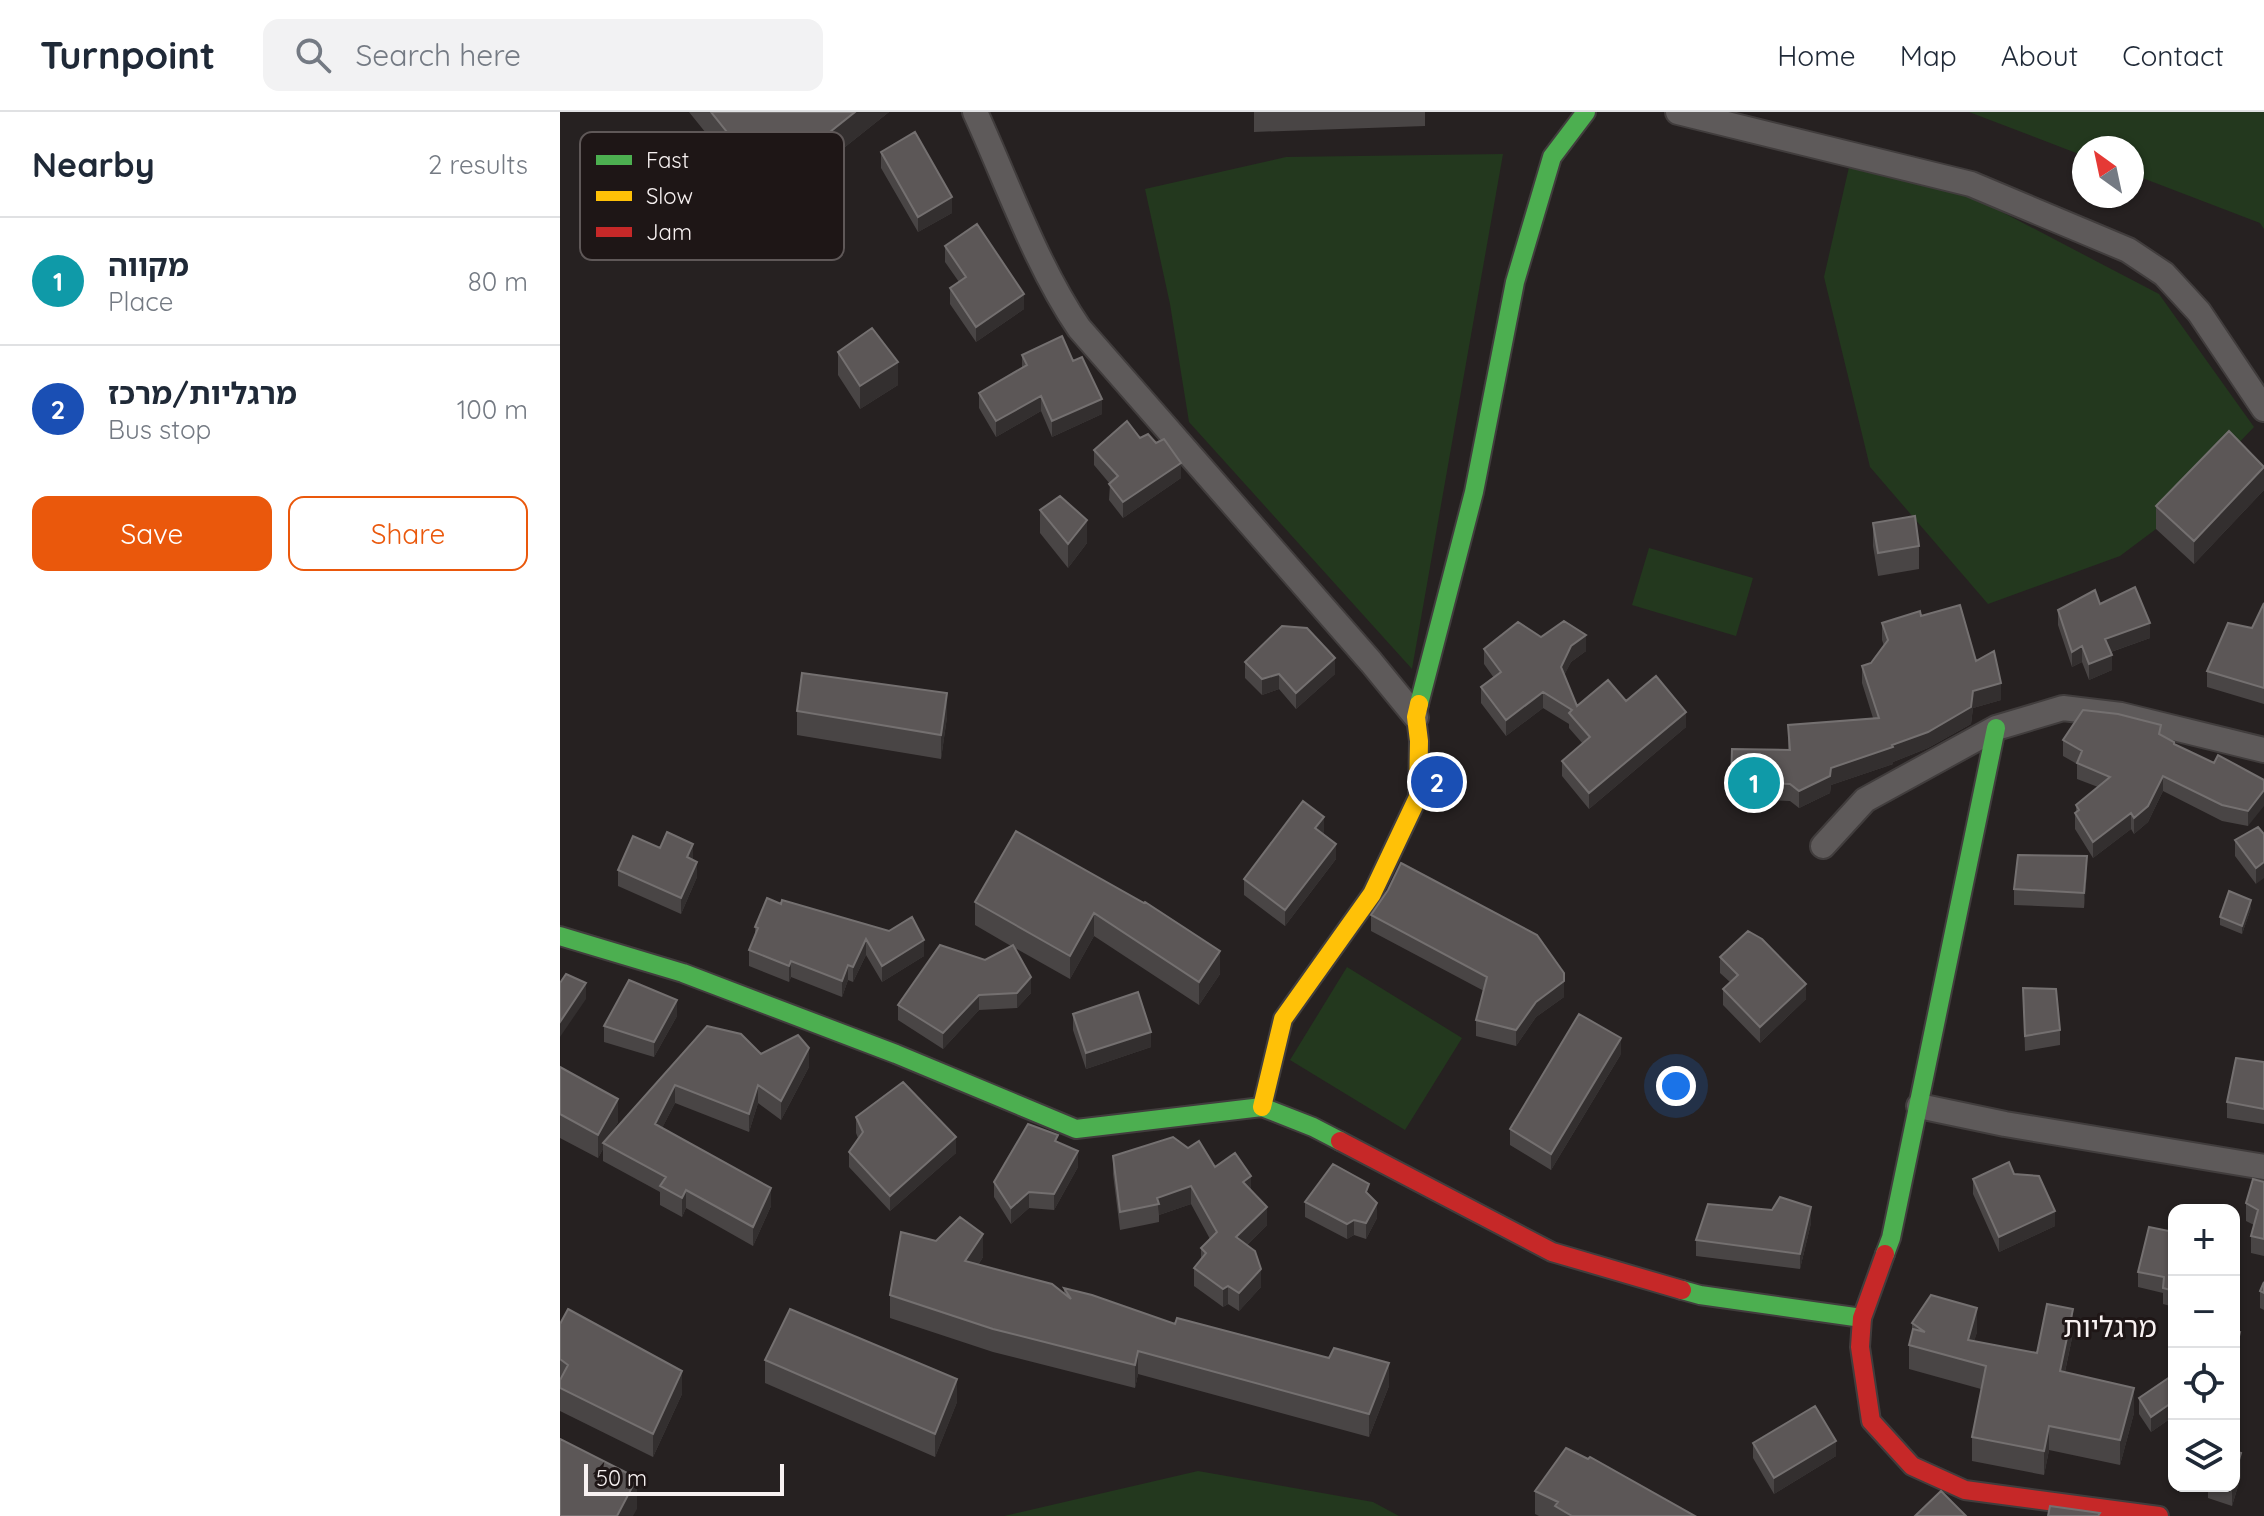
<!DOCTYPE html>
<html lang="en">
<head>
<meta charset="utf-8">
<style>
  body { margin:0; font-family:Quicksand,"Noto Sans Hebrew",sans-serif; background:#f2f2f3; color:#1f2937 }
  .controls { position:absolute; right:24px; bottom:24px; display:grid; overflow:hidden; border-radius:16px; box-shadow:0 2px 6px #0004 }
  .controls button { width:72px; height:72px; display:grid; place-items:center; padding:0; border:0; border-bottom:2px solid #e0e1e3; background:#fff; color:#1f2937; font:40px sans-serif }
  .compass { position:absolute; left:1512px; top:24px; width:72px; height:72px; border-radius:50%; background:#fff; box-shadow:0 2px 6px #0004; rotate:327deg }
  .scale { position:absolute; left:24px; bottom:20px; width:200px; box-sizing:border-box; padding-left:8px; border:4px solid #f7f1f1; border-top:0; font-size:22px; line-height:28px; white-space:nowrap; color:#f7f1f1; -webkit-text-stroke:6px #1e1616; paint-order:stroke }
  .you { position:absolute; left:1116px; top:974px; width:28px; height:28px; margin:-20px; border:6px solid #fff; border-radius:50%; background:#1a73e8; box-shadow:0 0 0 12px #1a73e833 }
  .badge { display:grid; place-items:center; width:52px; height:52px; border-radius:50%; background:#ea580c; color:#fff; font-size:26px; font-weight:700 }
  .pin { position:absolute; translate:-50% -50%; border:4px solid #fff; box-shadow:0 2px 8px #0006 }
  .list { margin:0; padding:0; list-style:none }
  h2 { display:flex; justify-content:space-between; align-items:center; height:104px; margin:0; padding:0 32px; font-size:34px }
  h2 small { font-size:26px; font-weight:400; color:#747a83 }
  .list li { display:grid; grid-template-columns:52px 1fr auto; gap:24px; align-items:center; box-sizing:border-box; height:128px; padding:0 32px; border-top:2px solid #e0e1e3 }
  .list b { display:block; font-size:30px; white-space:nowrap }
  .list p { margin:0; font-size:26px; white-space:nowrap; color:#747a83 }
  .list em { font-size:26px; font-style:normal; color:#747a83 }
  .actions { display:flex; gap:16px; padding:24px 32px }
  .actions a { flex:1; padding:18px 0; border:2px solid #ea580c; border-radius:16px; text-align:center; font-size:28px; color:#ea580c }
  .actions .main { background:#ea580c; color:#fff }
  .icon { flex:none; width:44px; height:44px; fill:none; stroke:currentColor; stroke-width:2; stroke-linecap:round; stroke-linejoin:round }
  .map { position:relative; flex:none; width:1704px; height:1404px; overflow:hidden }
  header { display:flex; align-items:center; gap:48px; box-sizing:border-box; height:112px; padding:0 40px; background:#fff; border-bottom:2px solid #e0e1e3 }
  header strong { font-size:38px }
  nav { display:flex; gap:44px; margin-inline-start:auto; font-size:28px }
  .search { width:560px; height:72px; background:#f2f2f3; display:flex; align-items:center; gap:20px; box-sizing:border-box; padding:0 28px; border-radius:16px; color:#747a83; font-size:30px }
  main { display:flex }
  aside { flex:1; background:#fff }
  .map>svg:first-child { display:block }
</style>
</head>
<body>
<header>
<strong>Turnpoint</strong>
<div class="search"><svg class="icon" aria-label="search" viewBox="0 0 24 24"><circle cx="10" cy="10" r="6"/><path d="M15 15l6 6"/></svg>Search here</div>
<nav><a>Home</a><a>Map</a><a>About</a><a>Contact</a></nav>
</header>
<main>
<aside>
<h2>Nearby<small>2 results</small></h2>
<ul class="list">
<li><span class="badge" style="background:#0f9aa8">1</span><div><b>מקווה</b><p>Place</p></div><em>80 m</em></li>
<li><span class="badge" style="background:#1a4fb4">2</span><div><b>מרגליות/מרכז</b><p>Bus stop</p></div><em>100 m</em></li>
</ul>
<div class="actions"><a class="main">Save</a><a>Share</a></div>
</aside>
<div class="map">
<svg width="1704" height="1404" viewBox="0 0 1704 1404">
  <rect width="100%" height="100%" fill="#262121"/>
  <path fill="#23381e" d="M1409 0H1704V117L1700 111 1572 62V36H1524V44Z
    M943 42 852 557 629 310 610 192 585 77 726 45Z
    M1289 55 1402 79 1599 182 1694 315 1596 417 1560 444 1428 492 1310 355 1264 165Z
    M1089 436 1193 466 1176 524 1072 493Z
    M787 855 902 926 845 1018 730 948Z
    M638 1359 813 1390 839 1404H444Z"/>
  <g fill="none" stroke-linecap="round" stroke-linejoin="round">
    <defs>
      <path id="street" d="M415 0C447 70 476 153 519 216L811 550 856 605
        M1118 0 1411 72 1568 138 1604 162 1639 200 1704 297
        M1263 734 1305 688 1436 616 1503 596 1561 603 1704 638
        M1359 994 1445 1012 1704 1055"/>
      <path id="fast" d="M859 592 914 380 955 170 992 45 1026 0
        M0 824 123 861 336 942 516 1017 702 995 753 1015 780 1029
        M1325 1142 1331 1126 1436 616
        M1122 1178 1140 1183 1302 1206"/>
      <path id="slow" d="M702 995 723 907 812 782 858 685 859 629 856 605 859 592"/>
      <path id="jam" d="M780 1029 992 1140 1122 1178
        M1325 1142 1302 1206 1300 1235 1311 1309 1352 1354 1405 1378 1599 1404"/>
    </defs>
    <use href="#street" stroke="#413d3d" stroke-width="28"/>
    <use href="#fast" stroke="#413d3d" stroke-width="22"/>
    <use href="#slow" stroke="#413d3d" stroke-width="22"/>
    <use href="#jam" stroke="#413d3d" stroke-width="22"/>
    <use href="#street" stroke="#5e5a5a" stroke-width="24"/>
    <use href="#fast" stroke="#4caf50" stroke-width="18"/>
    <use href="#slow" stroke="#ffc107" stroke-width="18"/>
    <use href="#jam" stroke="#c62828" stroke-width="18"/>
  </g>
  <path fill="#494545" d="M129 0H329L231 78 211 52 187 72Z
    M694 0H865V14L694 20Z
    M321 40 392 101 358 120 321 56Z
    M385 134 464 197 416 230 390 192V176L399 170 385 150Z
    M278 240 338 273 300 297 278 263Z
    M462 243 513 249 542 302 492 325 481 299 436 325 419 296V281L462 256Z
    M580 326 621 366 563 406 549 388 550 372 534 353V338Z
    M1704 354V378L1634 452 1596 417V394Z
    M480 398 527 431 508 456 480 421Z
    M1313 411 1359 434V457L1318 464 1313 434Z
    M1704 491V592L1647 575V559L1692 516Z
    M1540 492 1590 526 1551 540 1552 558 1529 568 1522 550 1512 555 1498 513V498Z
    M1361 504 1416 549 1441 588 1413 596 1411 612 1368 636 1333 650V652L1271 673 1270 681 1239 696 1230 689 1171 687V670L1228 638V613L1313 606 1302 571V554L1311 551 1324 534 1322 528V511Z
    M981 525 1026 539 1011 550 1004 563 1017 594 1066 589 1126 615 1029 697 1002 664V649L1023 632 1009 616V612L983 596 946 624 921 591V575L934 566 924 552V537Z
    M685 550 775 562 736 597 719 577 702 583 685 566Z
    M237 599 387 605 381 647 237 623Z
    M1601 623 1614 632 1654 651 1704 668 1688 714 1662 709 1603 679 1588 710 1574 722 1571 717 1533 746 1515 717V701L1516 700V693L1538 675 1517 667V652L1503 644V628Z
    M1698 715 1696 772 1675 744V728Z
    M456 719 660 862 639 893 534 824 510 867 455 836 471 881 457 896 419 898 383 937 338 908V893L451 834 415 813V790Z
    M764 721 763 722 776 747 725 814 684 783V767Z
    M100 736 133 748 137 765 121 802 58 774V758Z
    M1527 760 1524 796 1454 793V777Z
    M207 786 364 844 322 870 306 843 293 870 288 868 282 885 231 865 229 870 189 854V838L195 823V815Z
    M1691 796 1682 822 1660 813V805Z
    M811 803 1004 885 976 905 956 934 916 924V908L924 879 811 819Z
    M1160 845 1246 887 1200 931 1163 893V877L1170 870 1160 861Z
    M1463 876 1500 918V933L1465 939Z
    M513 902 591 935 526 957 513 918Z
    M117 904 94 945 44 930V914Z
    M147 914 201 942 249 955 221 1008 198 991 189 1020 115 991 102 1016 211 1094 193 1134 126 1096 122 1105 100 1093V1080L43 1049V1037L38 1046 0 1026V955L58 1010 52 1020Z
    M1061 942 991 1058 950 1033V1017Z
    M1704 950V1012L1667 1006V990Z
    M296 1005 396 1041 330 1099 289 1055V1040L298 1026 296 1021Z
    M498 1030 518 1055 494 1098 469 1096 451 1112 434 1085V1070Z
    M553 1044 655 1055 691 1078 707 1113 687 1133 701 1175 679 1199 668 1192 663 1195 634 1174V1156L641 1147V1136L650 1127 631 1092 599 1103V1110L560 1118 553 1062Z
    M1454 1062 1495 1114 1439 1140 1413 1082V1067Z
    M1704 1070V1144L1691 1141V1124L1694 1113 1686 1109V1091Z
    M745 1090 817 1106 806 1127 794 1123 787 1127 745 1105Z
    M1251 1111 1240 1157 1136 1144V1128Z
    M1614 1120V1195L1603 1192V1181L1578 1175V1160Z
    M376 1129 423 1145 418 1153 504 1182V1176L615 1212 829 1274 809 1325 578 1262 575 1276 433 1240 330 1206V1183Z
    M1704 1170V1198L1700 1196V1179Z
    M1352 1211 1417 1220 1414 1229 1477 1241 1513 1221 1505 1260 1574 1301 1560 1353 1489 1338 1484 1363 1412 1349V1325L1421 1277 1349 1257V1233L1352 1221Z
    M0 1212 122 1282 93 1345 0 1299Z
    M205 1248 397 1290 375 1345 205 1271Z
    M1614 1268V1304L1591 1320 1579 1302V1286Z
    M1193 1331 1276 1344 1214 1382 1193 1346Z
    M1681 1364 1672 1394 1648 1386V1374H1674Z
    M975 1379 1135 1404H979L975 1402Z"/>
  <path fill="#332f2f" d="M295 0H329L231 78V51Z
    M211 25V52L187 72V45Z
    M392 85V101L358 120V105Z
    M464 182V197L416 230V215Z
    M338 250V273L300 297V274Z
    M481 284V299L436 325V309Z
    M542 287V302L492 325V309Z
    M621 351V366L563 406V390Z
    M1704 355V378L1634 452V429Z
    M527 408V431L508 456V432Z
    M1590 511V526L1545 542V527Z
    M1026 523V539L1011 550 1001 570V555L1011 534Z
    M1522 534V550L1512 555V540Z
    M1552 543V558L1529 568V552Z
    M775 546V562L736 597V581Z
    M719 562V577L702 583V567Z
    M1441 571V588L1413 596 1411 612 1368 636 1333 650V652L1271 673 1270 681 1239 696V679L1271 656 1332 633 1413 579Z
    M983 580V596L946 624V608Z
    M387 581V605L381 647V623Z
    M1126 600V615L1029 697V681Z
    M1603 664V679L1588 710 1574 722V706Z
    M1704 678V694L1688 714V699Z
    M1571 701V717L1533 746V730Z
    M764 705V721L755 732V716Z
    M133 732V748L127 745Z
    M776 732V747L725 814V798Z
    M1527 744V760L1524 796V781Z
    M137 750V765L121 802V786Z
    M1704 750V766L1696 772V756Z
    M1691 788V796L1682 822V814Z
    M534 801V824L510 867V844Z
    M306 827V843L293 870V855Z
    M364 828V844L322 870V854Z
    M660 839V862L639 893V870Z
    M231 849V865L229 870V854Z
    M288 853V868L282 885V869Z
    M471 865V881L457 896V881Z
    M1004 869V885L976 905 956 934V918L976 890Z
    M26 871V887L0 925V910Z
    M1246 872V887L1200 931V915Z
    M419 883V898L383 937V921Z
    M117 888V904L94 945V930Z
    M591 920V935L526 957V941Z
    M1061 926V942L991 1058V1042Z
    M249 936V955L221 1008V989Z
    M115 973V991L95 1030V1012Z
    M198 973V991L189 1020V1002Z
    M58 987V1010L46 1032 43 1031V1037L38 1046V1023Z
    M396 1025V1041L330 1099V1084Z
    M518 1039V1055L494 1098V1082Z
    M691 1064V1082L683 1070Z
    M631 1074V1092L599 1103 597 1086Z
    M211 1076V1094L193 1134V1115Z
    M126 1078V1096L122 1105V1086Z
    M469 1080V1096L451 1112V1096Z
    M817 1091V1106L806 1127V1111Z
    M707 1095V1113L676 1143V1125Z
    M1251 1095V1111L1240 1157V1142Z
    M1495 1099V1114L1439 1140V1125Z
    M794 1108V1123L787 1127V1112Z
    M423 1122V1145L405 1172V1149Z
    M701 1157V1175L679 1199V1181Z
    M668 1174V1192L663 1195V1177Z
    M1417 1196V1220L1408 1249V1228Z
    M1513 1197V1221L1500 1283V1259Z
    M1680 1220V1235L1674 1262V1246Z
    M578 1239V1262L575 1276V1253Z
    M829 1251V1274L809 1325V1302Z
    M122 1259V1282L93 1345V1322Z
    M397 1267V1290L375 1345V1322Z
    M1574 1276V1301L1560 1353V1328Z
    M1614 1289V1304L1591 1320V1305Z
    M1489 1314V1338L1484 1363V1339Z
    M1276 1329V1344L1214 1382V1366Z
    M1681 1341V1364L1672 1394V1374H1674V1365Z
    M77 1366V1397L73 1404H57Z"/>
  <path fill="#5c5757" stroke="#747070" stroke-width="2" d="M151 0H295L231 51 211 25 187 45Z
    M355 20 392 85 358 105 321 40Z
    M417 112 464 182 416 215 390 176 406 165 385 134Z
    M312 216 338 250 300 274 278 240Z
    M502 224 513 249 522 245 542 287 492 309 481 284 436 309 419 281 467 253 462 243Z
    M567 309 580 326 588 322 596 331 604 327 621 351 563 390 549 372 558 364 534 338Z
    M1669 319 1704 355 1634 429 1596 394Z
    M500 384 527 408 508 432 480 398Z
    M1355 404 1359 434 1318 441 1313 411Z
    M1575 475 1590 511 1545 527 1552 543 1529 552 1522 534 1512 540 1498 498 1535 478 1540 492Z
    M1704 491V576L1647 559 1668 511 1692 516Z
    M1400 493 1416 549 1434 539 1441 571 1413 579 1411 595 1368 620 1332 633 1333 635 1271 656 1270 664 1239 679 1230 672 1171 670 1172 637 1230 638 1228 613 1319 606 1302 554 1311 551 1328 528 1322 511 1360 499 1361 504Z
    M1004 509 1026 523 1011 534 1001 555 1017 594 1048 568 1066 589 1096 564 1126 600 1029 681 1002 649 1030 625 1009 601 1012 598 983 580 946 608 921 575 941 560 924 537 958 510 981 525Z
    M722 514 747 516 775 546 736 581 719 562 702 567 685 550Z
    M242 561 387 581 381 623 237 599Z
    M1523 598 1558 602 1601 613 1599 622 1614 630V632L1654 651 1658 643 1704 668V678L1688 699 1662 693 1603 664 1588 694 1574 706 1571 701 1533 730 1515 701 1519 698 1516 693 1550 665 1517 651 1522 639 1503 628Z
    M743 689 764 705 755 716 776 732 725 798 684 767Z
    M1698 715 1704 722V750L1696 756 1675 728Z
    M456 719 584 791 585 790 660 839 639 870 534 801 510 844 415 790Z
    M107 720 133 732 127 745 137 750 121 786 58 758 73 724 100 736Z
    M1458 743 1527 744 1524 781 1454 777Z
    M841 751 977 823 1004 861V869L976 890 956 918 916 908 927 865 811 803 828 778Z
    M1669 779 1691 788 1682 814 1660 805Z
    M207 786 221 792 222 788 329 819 352 805 364 828 322 854 306 827 293 855 288 853 282 869 231 849 229 854 189 838 198 816 195 815Z
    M1188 819 1202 827 1246 872 1200 915 1163 877 1178 863 1160 845Z
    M380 833 425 848 453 833 471 865 457 881 419 883 383 921 338 893Z
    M6 862 26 871 0 910V871Z
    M69 868 117 888 94 930 44 914Z
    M1463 876 1496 877 1500 918 1465 924Z
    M578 880 591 920 526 941 513 902Z
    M1019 902 1061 926 991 1042 950 1017Z
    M147 914 181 922 201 942 238 923 249 936 221 989 198 973 189 1002 115 973 95 1012 211 1076 193 1115 126 1078 122 1086 100 1074 106 1065 43 1031Z
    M1676 946 1704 950V997L1667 990Z
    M0 955 58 987 38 1023 0 1002Z
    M343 970 396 1025 330 1084 289 1040 303 1020 296 1005Z
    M468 1012 498 1023 495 1029 518 1039 494 1082 469 1080 451 1096 434 1070Z
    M613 1025 628 1036 639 1029 655 1055 675 1041 691 1064 683 1070 707 1095 676 1125 695 1139 701 1157 679 1181 668 1174 663 1177 634 1156 646 1141 641 1136 657 1120 631 1074 597 1086 599 1092 560 1100 553 1044Z
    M1449 1050 1454 1062 1479 1064 1495 1099 1439 1125 1413 1067Z
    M773 1052 809 1072 806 1080 817 1091 806 1111 794 1108 787 1112 745 1090Z
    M1693 1067 1704 1070V1127L1691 1124 1698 1098 1686 1091Z
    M1220 1085 1251 1095 1240 1142 1136 1128 1148 1092 1212 1098Z
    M400 1105 423 1122 405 1149 492 1172 511 1187 504 1176 532 1183 615 1212 617 1206 769 1246 774 1236 829 1251 809 1302 578 1239 575 1253 433 1217 330 1183 341 1120 376 1129Z
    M1589 1115 1614 1120V1179L1603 1176 1604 1165 1578 1160Z
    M1704 1170V1181L1700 1179Z
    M1371 1183 1417 1196 1408 1228 1477 1241 1487 1192 1513 1197 1500 1259 1574 1276 1560 1328 1489 1314 1484 1339 1412 1325 1426 1254 1349 1233 1353 1217 1365 1220 1352 1211Z
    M8 1197 122 1259 93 1322 0 1276V1268L8 1253 0 1247V1212Z
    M230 1197 397 1267 375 1322 205 1248Z
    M1674 1219 1680 1220 1674 1246Z
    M1610 1265 1614 1268V1289L1591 1305 1579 1286Z
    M1255 1294 1276 1329 1214 1366 1193 1331Z
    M0 1327 77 1366 57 1404H0Z
    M1006 1336 1028 1347 1030 1345 1135 1404H1012L995 1394 998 1390 975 1379Z
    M1674 1339 1681 1341 1674 1365Z
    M1381 1379 1406 1404H1355Z
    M1490 1394 1540 1401 1538 1404H1488Z"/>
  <g text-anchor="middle" stroke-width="6" stroke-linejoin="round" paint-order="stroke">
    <g font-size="28" fill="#f7f1f1" stroke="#1e1616">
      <text x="1550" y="1225">מרגליות</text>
    </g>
  </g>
  <rect x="20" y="20" width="264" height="128" rx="12" fill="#1e1616" stroke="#5f5858" stroke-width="2"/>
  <rect x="36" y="43" width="36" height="10" fill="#4caf50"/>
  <rect x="36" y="79" width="36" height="10" fill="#ffc107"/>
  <rect x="36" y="115" width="36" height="10" fill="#c62828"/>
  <g font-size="22" fill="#f7f1f1">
    <text x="86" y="56">Fast</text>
    <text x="86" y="92">Slow</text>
    <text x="86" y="128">Jam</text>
  </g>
</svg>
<div class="controls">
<button>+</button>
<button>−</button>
<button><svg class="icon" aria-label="locate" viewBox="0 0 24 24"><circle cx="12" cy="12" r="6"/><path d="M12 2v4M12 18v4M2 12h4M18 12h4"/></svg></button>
<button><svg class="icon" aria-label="layers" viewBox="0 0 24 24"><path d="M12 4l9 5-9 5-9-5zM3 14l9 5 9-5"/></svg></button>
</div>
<svg class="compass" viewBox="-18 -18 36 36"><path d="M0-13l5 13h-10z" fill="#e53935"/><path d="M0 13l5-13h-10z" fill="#747a83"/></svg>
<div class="scale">50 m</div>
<div class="you"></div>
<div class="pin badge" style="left:1194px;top:671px;background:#0f9aa8">1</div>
<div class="pin badge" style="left:877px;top:670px;background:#1a4fb4">2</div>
</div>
</main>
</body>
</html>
